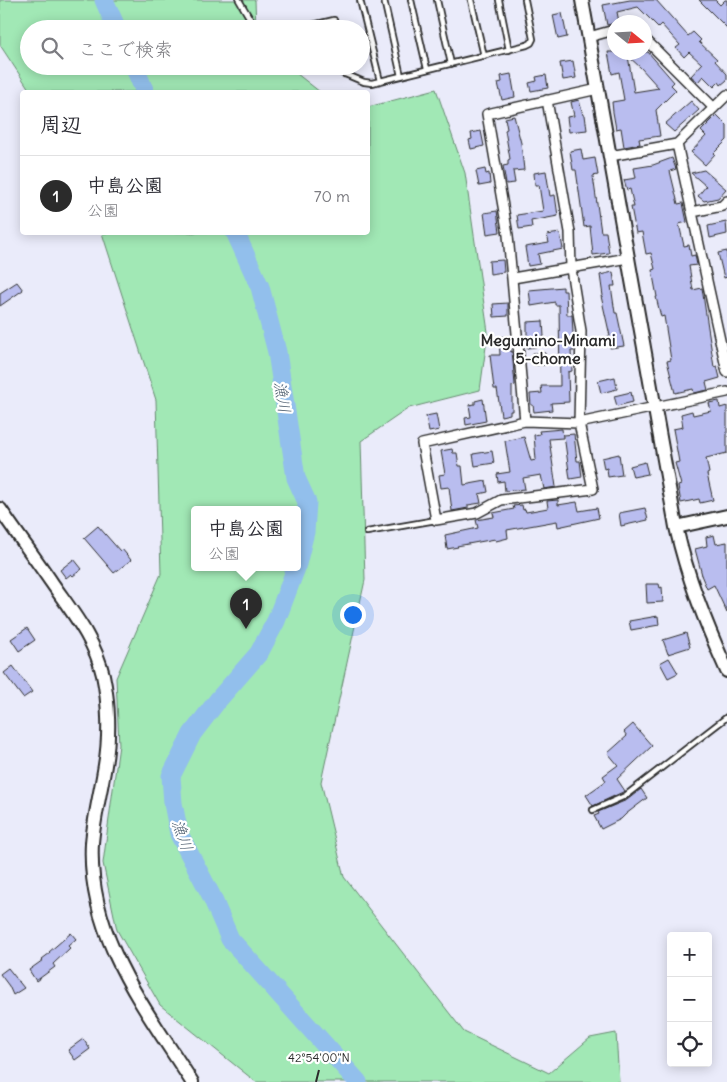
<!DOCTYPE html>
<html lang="ja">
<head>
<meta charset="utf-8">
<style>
  body { margin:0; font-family:Delius,"Klee One",sans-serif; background:#f7f7f7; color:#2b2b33 }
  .controls { position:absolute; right:15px; bottom:15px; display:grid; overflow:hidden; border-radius:5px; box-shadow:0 2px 12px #0003 }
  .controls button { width:45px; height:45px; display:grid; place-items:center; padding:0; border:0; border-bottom:1px solid #e1e1e2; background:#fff; color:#2b2b33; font:25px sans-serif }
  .compass { position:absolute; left:607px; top:15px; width:45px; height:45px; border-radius:50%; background:#fff; box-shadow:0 2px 12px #0003; rotate:108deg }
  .you { position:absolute; left:352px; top:614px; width:18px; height:18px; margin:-12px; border:4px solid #fff; border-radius:50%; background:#1a73e8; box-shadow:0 0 0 8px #1a73e833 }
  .badge { display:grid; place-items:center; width:32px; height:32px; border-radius:50%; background:#2b2b2b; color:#fff; font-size:16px; font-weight:700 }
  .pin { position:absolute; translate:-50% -41px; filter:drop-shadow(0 1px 2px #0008) }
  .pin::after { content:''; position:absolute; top:26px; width:18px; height:15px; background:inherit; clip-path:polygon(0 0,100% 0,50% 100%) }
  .popup { position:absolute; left:191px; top:506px; width:110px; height:65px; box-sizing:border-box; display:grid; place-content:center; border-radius:5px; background:#fff; filter:drop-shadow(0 1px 4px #0005); font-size:16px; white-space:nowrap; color:#7c7c81 }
  .popup b { font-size:19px; color:#2b2b33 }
  .popup::after { content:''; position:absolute; left:50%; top:100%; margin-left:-10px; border:10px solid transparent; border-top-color:#fff }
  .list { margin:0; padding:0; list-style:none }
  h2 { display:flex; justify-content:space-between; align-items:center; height:65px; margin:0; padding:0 20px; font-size:21px }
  h2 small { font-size:16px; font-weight:400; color:#7c7c81 }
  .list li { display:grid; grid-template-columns:32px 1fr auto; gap:15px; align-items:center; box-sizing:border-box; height:80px; padding:0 20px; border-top:1px solid #e1e1e2 }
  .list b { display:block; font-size:19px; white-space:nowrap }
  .list p { margin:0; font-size:16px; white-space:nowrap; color:#7c7c81 }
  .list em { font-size:16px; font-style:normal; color:#7c7c81 }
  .icon { flex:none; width:28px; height:28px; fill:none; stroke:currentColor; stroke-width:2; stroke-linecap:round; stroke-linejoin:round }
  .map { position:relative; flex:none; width:727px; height:1082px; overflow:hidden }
  .search { position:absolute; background:#fff; box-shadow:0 2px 12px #0003; left:20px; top:20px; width:350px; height:55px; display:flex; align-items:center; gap:12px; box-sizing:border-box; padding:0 18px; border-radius:28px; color:#7c7c81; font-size:19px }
  .panel { position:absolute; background:#fff; box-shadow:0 2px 12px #0003; left:20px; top:90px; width:350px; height:145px; border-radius:5px }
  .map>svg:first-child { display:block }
</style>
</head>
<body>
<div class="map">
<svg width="727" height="1082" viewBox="0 0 727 1082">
  <rect width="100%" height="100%" fill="#eaebfa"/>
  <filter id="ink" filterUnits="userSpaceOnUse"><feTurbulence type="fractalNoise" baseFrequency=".02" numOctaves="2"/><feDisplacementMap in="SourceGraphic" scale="10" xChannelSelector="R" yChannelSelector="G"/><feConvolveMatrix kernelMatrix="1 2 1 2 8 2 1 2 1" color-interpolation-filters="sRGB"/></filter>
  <g filter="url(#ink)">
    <path fill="#a1e8b5" stroke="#668a70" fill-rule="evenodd" d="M0 0H255L256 29H29V66H287L320 92H31L0 45Z
      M436 89 465 173 488 332 480 390 409 408 361 441 365 580 321 782 344 877 464 1032 549 1073 590 1038 616 1033 619 1082H256L160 1005 117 930 103 863 119 745 116 678 161 574 156 400 102 233 368 232V107ZM195 510H297V568H195Z"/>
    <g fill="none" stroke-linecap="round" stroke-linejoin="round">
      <path stroke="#92bfec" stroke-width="19" d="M104 0 117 29
        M134 66 145 92
        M235 232 260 287 277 352 296 478 307 502 305 532 297 564
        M296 568 276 621 259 653 218 700 192 734 171 776 173 803 179 834 211 895 230 939 358 1082"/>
    </g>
    <path fill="#b9bdef" stroke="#2b2b2b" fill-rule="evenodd" d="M630 0H656L688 36 693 32 701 40 699 42 717 59 715 61 727 74V80L721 85 719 82 714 87 703 76 698 82 691 76 702 64 689 52 684 57 676 48 680 45 661 24 658 27 638 7 617 12 619 22 607 25 603 5Z
      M699 0H715L720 5 725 0H727V28Z
      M562 13 567 37 558 39 553 15Z
      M608 52H648L674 82 671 85 676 90 656 110 660 136 639 139 640 144 624 147 621 128 616 129 613 112 612 102 624 100 619 72 612 74ZM628 56 641 68 659 88 634 92Z
      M573 61 576 78 563 80 560 63Z
      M511 74 515 97 502 100 498 83 502 82 501 76Z
      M546 75 548 88 531 91 529 83 537 81 536 77Z
      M579 100 583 115H585L587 130 569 132 567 117 574 116 571 102Z
      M691 101 699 110 674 132 665 124Z
      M717 115 727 125V140L714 153 715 154 705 165 691 152 706 136 701 131Z
      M514 116 521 143 524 170 513 171 515 183 506 184 503 166 508 165V160L510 159 505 130 507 129 505 118Z
      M481 131 484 146 471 149 469 140 472 139 471 133Z
      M581 149 583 160 595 158 598 175 593 176 601 232H606L609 253 593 255 590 226 584 227 576 170H573L570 151Z
      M672 158 676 169 670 171 678 204 683 203 687 222 679 224 684 246 689 245 691 256 695 255 697 265 689 266 693 290 702 288 714 367 717 366 720 378 706 382 708 390 694 393 693 389 675 393 667 361 671 360 664 316 661 317 656 297H657L652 270 655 269 651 253 646 254 642 232 636 233 631 207H634L630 189 627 190 624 180 636 178 634 168 653 165Z
      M485 169 486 174 489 173 490 184 479 186 476 171Z
      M704 170 726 189 718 198 704 201 698 196 706 186 691 173Z
      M546 171 550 196 555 195 558 216 531 221 532 227 519 229 517 215 543 211 539 185H535L534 173Z
      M497 211 500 232 487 234 484 213Z
      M726 222 727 234 710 238 708 226Z
      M560 233 563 249 538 254 540 264 528 266 525 247 549 243 547 235Z
      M727 251V277L724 278 718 253Z
      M503 260 504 272 490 274 489 261Z
      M613 272 615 286H611L615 313H617L624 346 610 348 608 337 610 336 601 296H603L600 275Z
      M17 282 23 290 0 306V293Z
      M563 287V291H566L567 315H572L574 351H571L572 371 568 372 569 402 551 403 552 410 534 412 533 405H531L530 394 542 393 541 386H560L559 305H555V302L531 306 529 290Z
      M508 303V316L494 317 493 304Z
      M543 321 544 337H535L536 347 527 348V322Z
      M509 336 511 352 512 351 515 385 512 386V411H510V414L501 416 497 389H494L490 355H500L499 337Z
      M533 353H545V365H534Z
      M615 377 617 389 601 393 598 381Z
      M631 392 633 402 617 406 614 396Z
      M483 399 486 421 466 425 465 418 471 417 469 405 475 404V401Z
      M719 401 720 408 727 406V453L706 458 709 473 707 474 713 500 700 503 699 499 681 503 678 486 681 485 675 463 679 462 673 429 683 427 681 414 692 411 693 415 711 411 709 403Z
      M436 414 439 430 429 432 426 416Z
      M562 429 563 438 549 439 556 487 544 489 541 475 523 478 525 489 505 491 504 481 498 482 497 474 510 472 505 441 524 437 531 461 536 460 534 435 540 434 539 431Z
      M574 434 577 461H580L582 477 570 479 564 435Z
      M452 449 453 453H457L459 466H462L464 485 486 481 488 492 479 494 481 503 468 505V508L452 511 449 487 441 488 439 475 445 474 441 451Z
      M492 451 494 463 475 466 473 454Z
      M619 454 622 475 608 477 607 468 604 469 602 458Z
      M645 462 648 474 633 477 630 466Z
      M558 500V505L577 502 579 511 597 508 599 518 558 527 557 521 507 530 508 538 496 541 495 539 457 546 458 547 447 549 445 535 478 528 476 520 494 517 493 513 514 509 513 506 522 505 523 510 525 509 526 512 548 508 547 501Z
      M645 508 648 520 621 526 619 513Z
      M98 526 120 551 122 549 131 560 114 573 84 538Z
      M714 535 716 544 727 542V613L714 585 707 589 701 575H702L695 549 707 546 706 537Z
      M74 559 82 569 73 576 71 574 66 578 60 570Z
      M646 584H659L660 588 662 587 663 602 647 603Z
      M658 616 659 625 631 630 629 621Z
      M27 628 35 640 19 651 11 639Z
      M686 633 690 647 668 654 663 640Z
      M669 658 678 673 668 678 660 663Z
      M13 666 32 692 23 698 4 673Z
      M633 724 652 746 617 779 625 791 593 806 586 795 606 781 603 776 618 765 608 753 627 736 624 732Z
      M641 789 647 798 626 814 621 819 601 829 594 816 599 814 598 812 627 800Z
      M71 933 76 939 68 946 70 948 53 964 55 967 36 981 29 970 43 960 42 959 50 953 49 952Z
      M8 968 24 988 13 995 9 986 0 974Z
      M83 1039 90 1049 75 1060 68 1050Z"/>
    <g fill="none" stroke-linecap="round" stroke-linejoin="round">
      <defs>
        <path id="lane" d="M239 0 256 29
          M360 0 380 81
          M384 0 401 76
          M411 0 427 69
          M437 0 451 64
          M471 0 484 56
          M499 0 509 50
          M296 29 334 20 338 29
          M326 66 364 82 372 83 527 45 531 43 533 39 525 0
          M344 74 346 71 345 66
          M367 532 436 520
          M593 810 625 796 727 717"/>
        <path id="street" d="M589 37 614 30
          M644 38 714 108
          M547 100 570 232 571 269 581 331 579 423 593 489 501 500 477 513 436 520 422 444 525 421 579 423 727 392
          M677 144 727 372
          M610 156 677 144 727 95
          M692 212 722 206 727 201
          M513 278 628 258
          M525 421 508 235 487 114 598 89"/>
        <path id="secondary" d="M582 0 676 527C687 577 706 624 727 671
          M0 509C17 534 35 558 52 583 72 612 95 640 103 675 109 703 110 737 105 765 101 791 94 817 92 843 87 936 145 1008 192 1082
          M676 527 727 516"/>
      </defs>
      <use href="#lane" stroke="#2b2b2b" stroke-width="8"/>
      <use href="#street" stroke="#2b2b2b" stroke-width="12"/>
      <use href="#secondary" stroke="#2b2b2b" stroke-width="16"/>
      <use href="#lane" stroke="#fff" stroke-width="4.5"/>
      <use href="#street" stroke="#fff" stroke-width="9"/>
      <use href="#secondary" stroke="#fff" stroke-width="12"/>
    </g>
  </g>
  <path fill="none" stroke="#2b2b2b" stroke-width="2" d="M316 1082 319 1070"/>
  <g text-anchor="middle" stroke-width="4.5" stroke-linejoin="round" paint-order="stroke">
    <g font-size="16" font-weight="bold" fill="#2b2b2b" stroke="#fff">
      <text x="548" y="346">Megumino-Minami<tspan x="548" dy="18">5-chome</tspan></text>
    </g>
    <g font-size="16" font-style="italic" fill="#4f5f6f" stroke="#fff">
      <text transform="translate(283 397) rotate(81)" y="6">漁川</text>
      <text transform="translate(183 835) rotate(71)" y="6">漁川</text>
    </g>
  </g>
  <g font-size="12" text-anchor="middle" fill="#2b2b2b" stroke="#fff" stroke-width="4.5" stroke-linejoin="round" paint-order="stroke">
    <text x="319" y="1062">42°54'00"N</text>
  </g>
</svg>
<div class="controls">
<button>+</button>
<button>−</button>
<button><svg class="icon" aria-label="locate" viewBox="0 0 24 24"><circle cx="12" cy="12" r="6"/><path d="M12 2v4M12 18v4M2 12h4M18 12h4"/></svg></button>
</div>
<svg class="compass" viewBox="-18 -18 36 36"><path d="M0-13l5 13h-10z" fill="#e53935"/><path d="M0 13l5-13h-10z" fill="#7c7c81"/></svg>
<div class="you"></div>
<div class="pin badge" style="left:246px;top:629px">1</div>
<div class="popup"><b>中島公園</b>公園</div>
<div class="search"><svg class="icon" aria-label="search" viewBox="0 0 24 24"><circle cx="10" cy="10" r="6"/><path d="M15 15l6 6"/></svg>ここで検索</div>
<section class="panel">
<h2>周辺<small></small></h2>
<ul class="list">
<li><span class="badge">1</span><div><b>中島公園</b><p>公園</p></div><em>70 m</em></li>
</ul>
</section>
</div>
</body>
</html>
